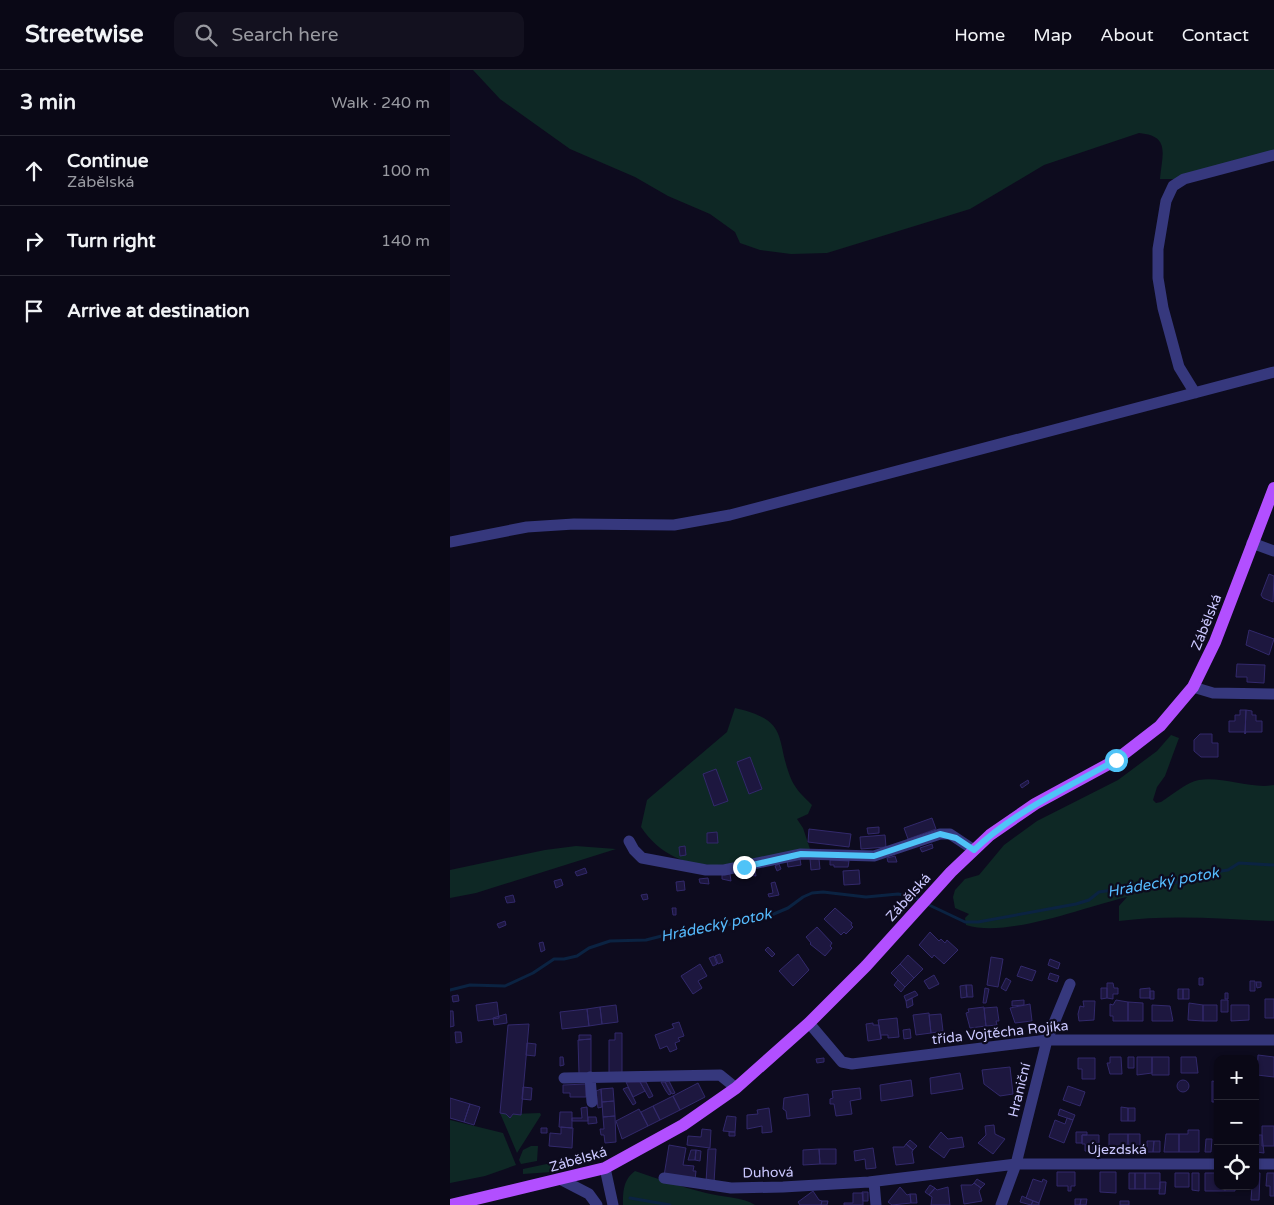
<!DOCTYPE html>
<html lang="en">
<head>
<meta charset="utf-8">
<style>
  body { margin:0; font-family:"Varela Round",sans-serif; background:#13111f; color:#f1f3f6 }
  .controls { position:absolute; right:15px; bottom:15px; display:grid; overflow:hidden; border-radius:10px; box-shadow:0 1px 4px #0004 }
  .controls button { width:45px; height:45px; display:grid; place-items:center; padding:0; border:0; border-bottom:1px solid #2a2935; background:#0a0816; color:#f1f3f6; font:25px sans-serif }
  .stop { position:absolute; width:15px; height:15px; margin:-11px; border:4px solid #4fc3f7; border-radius:50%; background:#fff }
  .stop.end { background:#4fc3f7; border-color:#fff; box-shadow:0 1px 5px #0008 }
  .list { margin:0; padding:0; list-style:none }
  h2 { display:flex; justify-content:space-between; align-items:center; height:65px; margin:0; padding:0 20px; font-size:21px }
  h2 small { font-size:16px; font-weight:400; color:#999aa1 }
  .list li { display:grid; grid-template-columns:32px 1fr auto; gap:15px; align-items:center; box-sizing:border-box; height:70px; padding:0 20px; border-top:1px solid #2a2935 }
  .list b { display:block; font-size:19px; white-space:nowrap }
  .list p { margin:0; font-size:16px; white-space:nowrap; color:#999aa1 }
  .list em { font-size:16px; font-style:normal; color:#999aa1 }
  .icon { flex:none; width:28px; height:28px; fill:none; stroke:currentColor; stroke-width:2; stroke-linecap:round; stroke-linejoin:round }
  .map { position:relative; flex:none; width:824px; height:1135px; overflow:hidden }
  header { display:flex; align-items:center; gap:30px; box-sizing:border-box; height:70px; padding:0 25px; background:#0a0816; border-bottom:1px solid #2a2935 }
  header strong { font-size:24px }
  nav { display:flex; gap:28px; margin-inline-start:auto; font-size:18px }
  .search { width:350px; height:45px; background:#13111f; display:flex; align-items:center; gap:12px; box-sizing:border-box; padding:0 18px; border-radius:10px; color:#999aa1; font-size:19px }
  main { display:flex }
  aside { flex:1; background:#0a0816 }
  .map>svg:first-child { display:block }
</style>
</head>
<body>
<header>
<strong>Streetwise</strong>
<div class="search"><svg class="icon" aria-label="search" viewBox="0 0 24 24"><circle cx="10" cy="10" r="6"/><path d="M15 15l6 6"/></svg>Search here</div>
<nav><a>Home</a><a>Map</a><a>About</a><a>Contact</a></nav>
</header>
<main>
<aside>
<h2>3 min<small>Walk · 240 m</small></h2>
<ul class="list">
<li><svg class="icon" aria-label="ahead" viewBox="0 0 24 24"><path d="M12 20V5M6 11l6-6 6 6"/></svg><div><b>Continue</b><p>Zábělská</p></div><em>100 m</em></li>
<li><svg class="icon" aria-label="right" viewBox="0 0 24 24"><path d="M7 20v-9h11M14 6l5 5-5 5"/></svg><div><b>Turn right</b></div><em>140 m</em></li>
<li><svg class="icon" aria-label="arrive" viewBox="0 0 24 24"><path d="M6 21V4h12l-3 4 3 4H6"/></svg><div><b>Arrive at destination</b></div></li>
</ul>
</aside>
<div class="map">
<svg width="824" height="1135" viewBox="0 0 824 1135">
  <rect width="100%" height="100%" fill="#0d0b1e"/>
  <path fill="#0e2825" d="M23 0H824V85L734 109H710C712 84 721 66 689 63L594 95 520 139 377 183 341 184 310 180 290 173 285 162 260 144 218 126 185 107 120 79 50 29Z
    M285 638C342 651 324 670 342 711 347 721 354 727 362 735L358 744 347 749 353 758 360 779C301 791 231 817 191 757L197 730 277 662Z
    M721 665 729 668 715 706 707 717 703 730 706 733 711 732C720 726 730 718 740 713 763 702 798 720 824 715V851C773 849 720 844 669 851V836L677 827C634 837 558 868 516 855L515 848 519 844 505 838 503 827 505 820 515 809 529 805 554 775 587 751 668 710 707 681Z
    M126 776 166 779 26 823 0 828V800L95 780Z
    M50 1043 56 1044 60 1048 63 1044 90 1043 91 1045 67 1083Z
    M0 1050 53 1063 66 1095 35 1106 0 1113Z
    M81 1076H88L87 1091 71 1094 69 1090 73 1080Z
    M147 1088 102 1102 73 1104V1099L106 1092Z
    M185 1101C208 1109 232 1117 256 1123 271 1127 293 1127 305 1135H173C173 1122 173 1110 185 1101Z"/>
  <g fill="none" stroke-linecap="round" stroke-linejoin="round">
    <path stroke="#0b2342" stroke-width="3" d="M477 834 515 852H528L626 834 639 830 649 822 670 819 683 820 734 811 744 805 778 800 789 793 824 795
      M0 920 20 915 55 916 83 903 104 889H114L127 886 139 878 160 871 196 870 239 859 272 856 319 846 338 838 353 827 362 823 373 822 416 827 448 824 465 827 471 831
      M180 1128 220 1135"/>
  </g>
  <path fill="#1d173f" stroke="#32296b" d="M819 504 824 506 823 532 813 528 811 525Z
    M799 560 824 569 819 585 796 575Z
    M787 594 815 595 814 613 797 612V607H786Z
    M790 640H796L795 664V662H779V651H785V645H790Z
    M796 640 802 641V645H806V651H812V662H796L795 664Z
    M750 664H762V673H768V687H751L744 681V670Z
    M300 687 312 719 299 724 287 692Z
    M266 699 278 731 264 736 253 704Z
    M578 710 579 713 572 718 570 715Z
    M482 748 486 759 458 769 454 758Z
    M429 757V763L418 764 417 758Z
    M359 759 401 764 399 777 358 772Z
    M267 762 268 773H257V763Z
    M435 765 436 777 411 779 410 767Z
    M482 774 483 778 472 782 470 778Z
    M235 776 236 785 230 786 229 777Z
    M445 786 447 792H438L437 788Z
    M350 789 351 795 338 797 337 791Z
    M360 789H369L370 799 361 800Z
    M380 790 399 791 398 797H384V795H380Z
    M329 794 331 799 327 801 325 796Z
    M135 798 137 803 127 806 125 802Z
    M305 800 306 806 298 805 297 802Z
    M409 800 410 814 394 815 393 801Z
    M280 804 281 811 272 809V805Z
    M258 808 259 814 250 813 249 809Z
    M111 809 113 815 106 818 104 811Z
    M234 811 235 820 227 821 226 812Z
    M325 812 329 825 319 827 318 824 323 823 321 813Z
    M197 824 198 829 193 830 191 825Z
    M63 825 65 832 57 833 55 827Z
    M222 838H226V845H223Z
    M385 838 402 853 401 855 403 857 396 864 394 862 391 865 374 849Z
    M55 851 56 855 49 858 47 854Z
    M367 857 382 873 380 876 382 878 375 886 360 874 361 873 356 867Z
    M480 862 489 871 491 869 495 873 497 870 508 880 494 894 484 885 482 888 469 875Z
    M93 872 95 880 91 882 89 873Z
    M318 877 325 884 322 887 315 880Z
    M270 884 273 892 268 894 265 886Z
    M348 884 359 900 343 916 329 901Z
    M458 885 473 899 464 908 450 894Z
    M264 886 267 894 263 896 259 888Z
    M541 887 553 889 548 917 537 915Z
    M600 889 610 893 608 899 598 895Z
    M250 894 257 906 248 911 252 918 243 924 231 906Z
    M450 894 464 908 455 917 441 903Z
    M571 896 586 901 582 911 567 906Z
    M600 903 609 906 607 912 598 909Z
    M484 905 489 914 479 919 474 911Z
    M556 908 561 911 556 921 551 918Z
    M749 908H753V915H749Z
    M448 910 455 917 451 922 444 915Z
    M800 911H805V921H800Z
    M806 912H811V917L807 918Z
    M657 913H663L664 918H668V924H663V929L657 928Z
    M516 915 517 927 511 928 510 916Z
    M516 915H522L523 927H517Z
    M535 918 539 919 536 933H533Z
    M651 918H657V928L651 929Z
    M700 918V928H690V919Z
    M728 919H733V929H728Z
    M733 919H739V929H733Z
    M465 921 468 925 456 931 454 926Z
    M700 921H704V929H700Z
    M775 923H778V929H775Z
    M8 925 9 931 3 932 2 926Z
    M462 928 463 935 457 938 456 931Z
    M815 929H824V948H815Z
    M574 930V935L562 936V931Z
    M666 930 678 932V951H663V946H660V934L663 935Z
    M771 930H778V942H771Z
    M633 931H645L644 950 629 951 628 944 630 936 634 937Z
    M47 932 49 948 28 951 26 935Z
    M678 932 693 933V951H678Z
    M739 933 753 935V951L738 950Z
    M580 934 582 951 565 953 560 938Z
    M166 935 168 952 152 954 150 937Z
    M702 935 720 936 723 951H702Z
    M753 935H767V951H753Z
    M781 935H799V950L781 951Z
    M150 937 152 954 139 956 137 939Z
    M534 937 536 956 520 958 516 943 519 942 518 939Z
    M547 937 549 951H546L547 955 536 956 534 938Z
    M137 939 139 956 112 959 110 942Z
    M0 941H3L4 956 0 957Z
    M479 943 481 963 466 965 463 945Z
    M56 944 57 953 44 955 43 948Z
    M491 944 493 961 481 963 479 945Z
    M447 948 449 967 438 968V965H431V969L428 950Z
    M229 952 234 966 228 968 230 971 225 973 227 979 220 982 217 976 210 979 205 965 224 958 222 954Z
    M423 953V955H429L431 969 418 971 416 954Z
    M79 954 71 1045 63 1044 60 1048 56 1044 50 1043 58 955Z
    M460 959 461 968 454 969 453 960Z
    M5 962H11L12 972 6 973Z
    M165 963H172V1004H159V970H165Z
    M129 965H141V969L129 970Z
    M141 969V1004H129L128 970Z
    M77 973 86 974 85 986 76 985Z
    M808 985 824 987V1007L807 1005Z
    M110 987H113L114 995 110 996Z
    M660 987H671L672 1004H660L657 993H660Z
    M678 987H684V998H678Z
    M687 987H702V1003L687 1005Z
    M702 987H719V1005H702Z
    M731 987H746L748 1003H731Z
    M374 988V992L367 993 366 989Z
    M628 988H645V1009H632V999H628Z
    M560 997 563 1024 550 1026 534 1014 532 1000Z
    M510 1003 513 1019 481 1024 480 1008Z
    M461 1010 463 1026 431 1031 430 1015Z
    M727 1016a6 6 0 1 1 12 0a6 6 0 1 1-12 0Z
    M219 1011 225 1023 222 1024 215 1012Z
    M762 1011 768 1012V1032H762Z
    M176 1012H190L195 1021 183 1027Z
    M190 1012H196L203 1026 199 1028Z
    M211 1012H215L221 1024 219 1025 216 1021Z
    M248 1013 255 1027 230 1040 223 1026Z
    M136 1014V1027H120V1023H113V1015Z
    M618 1016 635 1022 630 1036 613 1030Z
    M73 1017 82 1018 81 1030 72 1029Z
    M178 1017 186 1033 183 1035 173 1019Z
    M163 1018 164 1031 152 1032 151 1019Z
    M410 1018 411 1029 400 1031 402 1044 386 1046 384 1034H380V1029L383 1028 382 1021Z
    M151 1019 152 1037 148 1038 146 1021Z
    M358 1024 360 1046 337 1049 336 1041 333 1039 334 1028Z
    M223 1026 230 1040 210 1050 203 1036Z
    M0 1028 20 1034 14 1052 0 1048Z
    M164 1031 165 1046 153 1047 152 1032Z
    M20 1034 30 1037 24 1055 14 1052Z
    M203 1036 210 1050 198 1056 191 1042Z
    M137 1037 138 1051H122V1048H132L131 1038Z
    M671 1037 678 1038V1051H671Z
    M319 1038 322 1062 312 1063V1056L297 1059V1045L308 1044 307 1040Z
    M678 1038H685V1051H678Z
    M189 1039 198 1056 172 1069 166 1051Z
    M610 1039 625 1045 623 1050 608 1045Z
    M110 1042H122V1058L109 1057Z
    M165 1046 166 1072 155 1073 154 1065H151L150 1059H154L153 1047Z
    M277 1046 286 1047 285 1062 273 1061Z
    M138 1047H146L147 1053 138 1054Z
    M617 1048 623 1050 614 1073 599 1067 605 1050 615 1054Z
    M544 1055 545 1064 555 1069 543 1084 528 1073 536 1065 535 1056Z
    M812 1056H824V1076H812Z
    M111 1057 123 1058 122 1078 99 1076 100 1063 111 1064Z
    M91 1058H97V1063H91Z
    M252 1059 261 1060 260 1078 237 1075 238 1066 251 1067Z
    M738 1060H749V1082H729V1064H738Z
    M279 1062H285V1066H279Z
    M491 1062 498 1069 512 1067 514 1077 500 1079 494 1088 479 1077Z
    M626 1062H637V1065H632V1073H626Z
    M659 1064H678V1082H659Z
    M678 1064H690V1078H686V1082H678Z
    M716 1064H729V1082H714Z
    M632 1065H649V1082L635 1081V1074H632Z
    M806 1065H812L814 1083 806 1082Z
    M756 1069H762L761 1082H755Z
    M460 1070 467 1076 463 1080 456 1074Z
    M697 1071H704L703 1082H697Z
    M704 1071H710V1082H703Z
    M456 1074 463 1080 462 1082 464 1093 446 1095 443 1077H454Z
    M219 1075 236 1078 233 1095 244 1096 243 1101H246L245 1110 214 1106Z
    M423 1078 426 1098 416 1099 415 1089 405 1091 404 1081Z
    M258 1079H266L264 1113 256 1112Z
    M369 1079 370 1094 353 1095V1080Z
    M369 1079H386V1094H370Z
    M241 1080H246L245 1090H238Z
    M246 1080 251 1081 250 1091 245 1090Z
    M607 1102H625V1116H621V1121H618V1116H607Z
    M650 1102H666V1123L650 1122Z
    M679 1103H685V1119H679Z
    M685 1103H695V1119H685Z
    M695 1103H710V1119H695Z
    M725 1103H739V1117H725Z
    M742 1103H749V1121L742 1120Z
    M755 1103H768V1116H775V1121H755Z
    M805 1103H810L809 1130H801L802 1116H805Z
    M817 1103H824V1126H820V1116H816Z
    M527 1109 535 1114 531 1118 524 1113Z
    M583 1109 592 1112 593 1109 597 1111 589 1133 576 1128Z
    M710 1112H716L715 1124H709Z
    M524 1113 531 1118 529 1121 532 1131 514 1134 511 1115H522Z
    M480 1115 485 1118 479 1125 475 1122Z
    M775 1116H785V1121H775Z
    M450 1117 457 1125 460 1124 461 1133 442 1135 438 1132Z
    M498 1117 500 1135H481L482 1127 479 1125 485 1118 487 1120Z
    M363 1121 369 1130 372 1131 371 1135H350L348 1132Z
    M412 1122H418V1131H413Z
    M403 1123H413V1135H394V1133H403Z
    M460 1124H466L467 1133H461Z
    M572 1126 583 1131 581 1135 570 1132Z
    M625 1129H631L630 1135H625Z
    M631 1129H637L636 1135H630Z
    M372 1131H378L377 1135H371Z
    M583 1131 589 1133V1135H581Z
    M670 1131H679V1135H670Z"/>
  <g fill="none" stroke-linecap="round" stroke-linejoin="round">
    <path stroke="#36387d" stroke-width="11" d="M745 323 729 297 713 238 708 208V179L716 131 723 116 734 109 824 85
      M0 472 77 457 124 454 224 455 280 445 824 302
      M802 473 824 481
      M743 617 763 623 824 624
      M179 771 184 780 192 788 256 800H274L351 784 424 786 490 764H500L524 780
      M359 953 392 992 402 994 597 970H824
      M140 1007 142 1032
      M114 1008 270 1005 286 1018
      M805 1094H824
      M155 1098 163 1135
      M214 1108 281 1118 333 1117 419 1112 566 1094H768
      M112 1110 139 1124 147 1135
      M424 1112 426 1135
      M551 1135 566 1094 597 970 620 914"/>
    <path stroke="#b24fff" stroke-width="12" d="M1 1135 155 1098 233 1055 286 1018 359 953 416 896 501 802 540 765 585 734 666 690 710 656 743 617 765 572 824 418"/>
  </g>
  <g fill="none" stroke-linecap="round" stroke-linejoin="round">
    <path stroke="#4fc3f7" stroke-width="6" d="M294 797 351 784 424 786 490 764 506 768 524 780C565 741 617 718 666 690"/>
  </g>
  <g text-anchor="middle" stroke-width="4.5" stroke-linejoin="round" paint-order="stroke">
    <g font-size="14" fill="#cbc8ff" stroke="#0d0b1e">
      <text transform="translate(756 552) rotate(-68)" y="5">Zábělská</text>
      <text transform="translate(458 827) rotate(-48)" y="5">Zábělská</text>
      <text transform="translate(550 962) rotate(-6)" y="5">třída Vojtěcha Rojíka</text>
      <text transform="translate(569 1020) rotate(-76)" y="5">Hraniční</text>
      <text x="667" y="1084">Újezdská</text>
      <text transform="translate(128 1089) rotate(-16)" y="5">Zábělská</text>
      <text transform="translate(318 1102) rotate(-1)" y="5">Duhová</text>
    </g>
    <g font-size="15" font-style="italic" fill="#56bcff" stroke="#0d0b1e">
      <text transform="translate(713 812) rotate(-10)" y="5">Hrádecký potok</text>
      <text transform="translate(266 855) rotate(-12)" y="5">Hrádecký potok</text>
    </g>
  </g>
</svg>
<div class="controls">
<button>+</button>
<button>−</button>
<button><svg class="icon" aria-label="locate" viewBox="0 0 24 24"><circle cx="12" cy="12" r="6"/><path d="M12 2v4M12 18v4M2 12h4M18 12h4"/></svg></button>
</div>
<div class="stop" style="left:666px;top:690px"></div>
<div class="stop end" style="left:294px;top:797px"></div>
</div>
</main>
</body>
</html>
